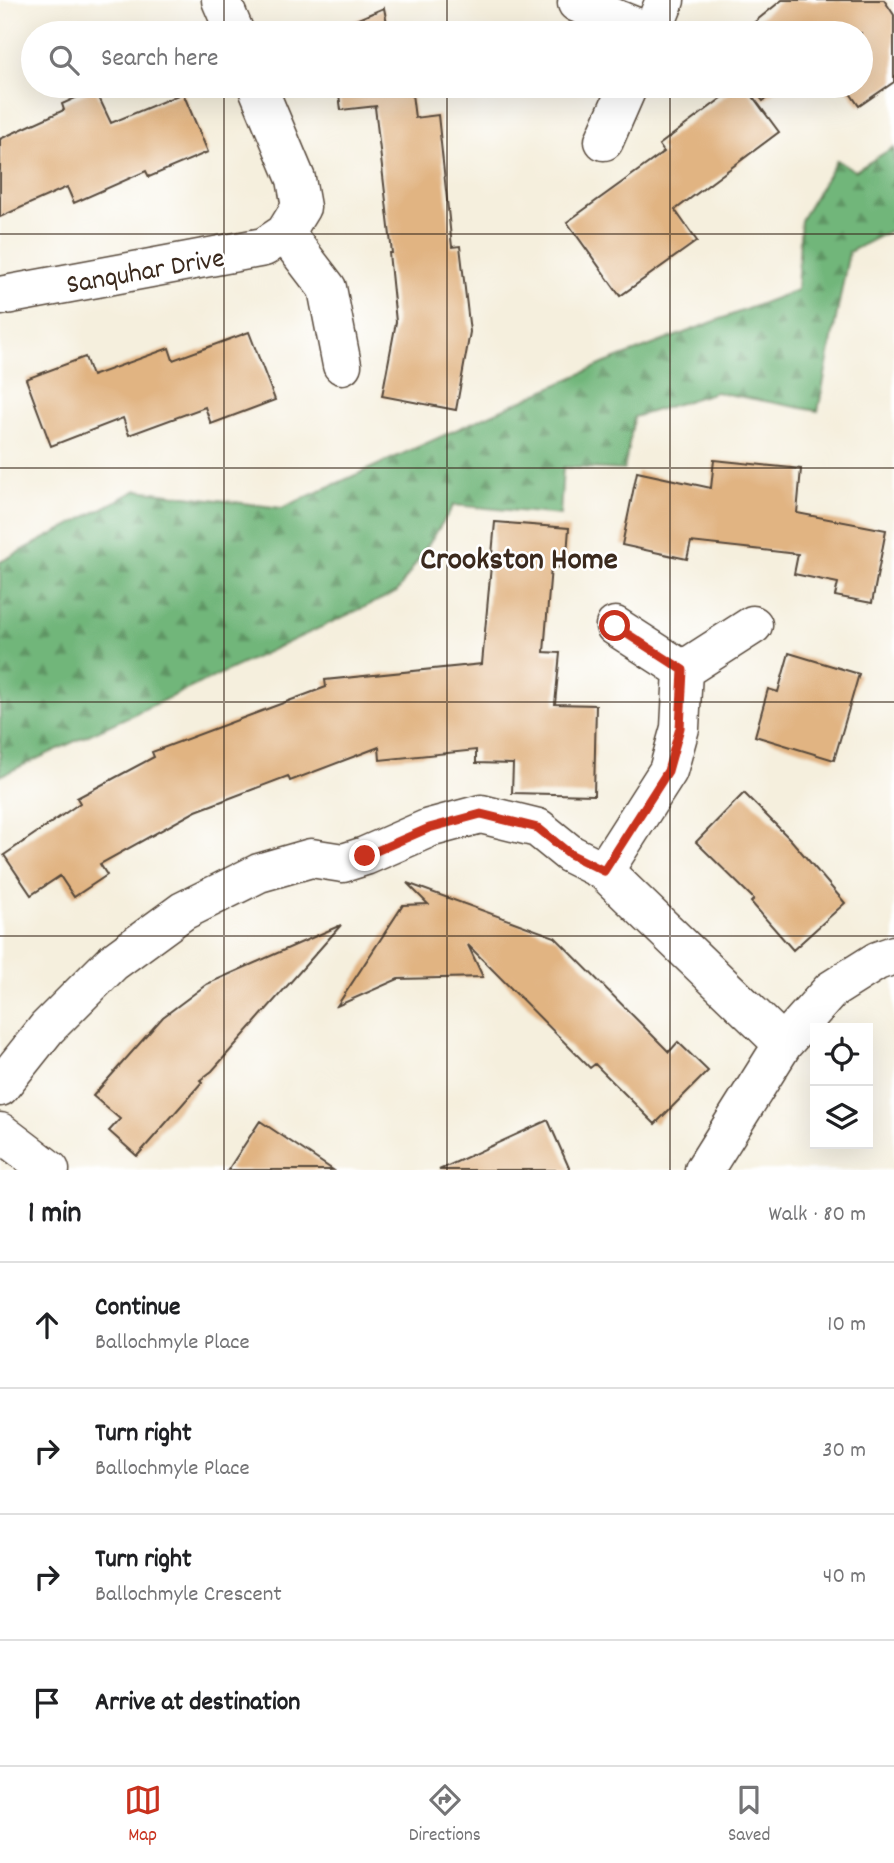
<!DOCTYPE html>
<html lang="en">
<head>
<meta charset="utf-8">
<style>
  body { margin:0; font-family:Dekko,sans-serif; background:#f2f2f2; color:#202124 }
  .controls { position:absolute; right:21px; bottom:21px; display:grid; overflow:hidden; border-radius:0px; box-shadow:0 7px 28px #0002 }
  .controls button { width:63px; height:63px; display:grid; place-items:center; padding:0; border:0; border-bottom:2px solid #e0e0e0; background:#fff; color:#202124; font:35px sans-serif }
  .stop { position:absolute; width:21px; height:21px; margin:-16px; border:5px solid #c8321e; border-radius:50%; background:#fff }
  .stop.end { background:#c8321e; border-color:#fff; box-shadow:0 2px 7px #0008 }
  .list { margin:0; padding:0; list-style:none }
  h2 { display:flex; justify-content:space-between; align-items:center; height:91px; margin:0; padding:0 28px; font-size:30px }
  h2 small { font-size:23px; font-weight:400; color:#757577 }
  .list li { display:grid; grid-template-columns:46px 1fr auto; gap:21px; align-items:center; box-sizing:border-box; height:126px; padding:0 28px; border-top:2px solid #e0e0e0 }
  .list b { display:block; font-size:26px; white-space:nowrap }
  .list p { margin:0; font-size:23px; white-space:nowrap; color:#757577 }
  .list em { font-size:23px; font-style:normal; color:#757577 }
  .icon { flex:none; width:38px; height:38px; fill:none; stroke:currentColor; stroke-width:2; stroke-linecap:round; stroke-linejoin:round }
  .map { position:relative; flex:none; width:894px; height:1170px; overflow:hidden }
  .search { position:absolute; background:#fff; box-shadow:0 7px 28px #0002; left:21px; right:21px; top:21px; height:77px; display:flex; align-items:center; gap:18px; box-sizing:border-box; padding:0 24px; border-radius:38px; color:#757577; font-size:26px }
  .sheet { height:595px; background:#fff }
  nav { display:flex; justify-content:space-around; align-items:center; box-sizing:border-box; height:98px; border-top:2px solid #e0e0e0; background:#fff; font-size:19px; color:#757577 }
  nav a { display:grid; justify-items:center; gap:4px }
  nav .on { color:#c8321e }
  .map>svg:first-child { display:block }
</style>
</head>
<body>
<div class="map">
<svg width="894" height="1170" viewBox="0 0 894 1170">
  <defs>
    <pattern id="forest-firs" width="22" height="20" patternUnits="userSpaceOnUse" patternTransform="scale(1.75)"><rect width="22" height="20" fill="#71b67a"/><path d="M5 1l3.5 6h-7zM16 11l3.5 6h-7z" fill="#5e9463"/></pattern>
  </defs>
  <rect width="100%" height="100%" fill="#fff"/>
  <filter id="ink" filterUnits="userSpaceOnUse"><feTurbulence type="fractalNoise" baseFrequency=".0143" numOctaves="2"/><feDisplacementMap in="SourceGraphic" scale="14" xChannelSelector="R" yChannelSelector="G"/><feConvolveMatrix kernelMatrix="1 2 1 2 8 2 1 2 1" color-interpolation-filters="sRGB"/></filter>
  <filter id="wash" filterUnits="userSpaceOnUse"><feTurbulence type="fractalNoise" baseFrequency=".00686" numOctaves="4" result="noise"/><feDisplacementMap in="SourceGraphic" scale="28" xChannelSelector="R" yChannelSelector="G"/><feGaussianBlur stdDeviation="1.57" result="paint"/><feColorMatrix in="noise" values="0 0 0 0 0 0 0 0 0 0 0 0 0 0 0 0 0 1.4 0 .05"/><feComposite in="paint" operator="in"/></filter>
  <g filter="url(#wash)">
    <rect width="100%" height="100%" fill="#f5efdd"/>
    <path fill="url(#forest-firs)" stroke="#56704c" stroke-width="2" d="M894 147V229L849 252 818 411 716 392 634 417 624 470 563 467 560 515 454 505 397 592 0 776V562L137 490 282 508 605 363 797 290 801 220 837 160 855 171Z"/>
    <g id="blocks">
      <path fill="#e1b482" d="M782 0H884L894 15V82L859 106 845 86H861V33H741Z
        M384 8 389 33H331L330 31Z
        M338 86H399L400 92 411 86 415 118 438 115 452 247 460 246 470 332 456 410 382 396 396 322 389 253H392L375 107 377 106 341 110Z
        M738 86H745L779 132 675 210 697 241 620 296 567 222 664 152 659 145Z
        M751 86H781L763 101Z
        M95 89 111 123 183 93 208 152 149 177 146 171 74 203 67 187 0 217V139L64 110 62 104Z
        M249 332 275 400 211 424 205 407 129 435 123 418 51 446 26 379 85 357 92 376 169 348 173 360Z
        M714 460 801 469 797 513 886 530 872 603 835 596 838 583 794 574 798 554 691 542 687 559 622 545 637 472 711 488Z
        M495 522 569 528 566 568 551 567 544 652 560 653 555 704 596 705 594 795 512 793 513 764 476 763V750L380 760 379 747 290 781 288 776 196 811 100 864 107 875 74 897 60 876 31 895 4 855 80 803 77 798 154 757 152 752 326 687 325 680 482 664Z
        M789 653 859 674 834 760 755 736 768 689 778 692Z
        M744 793 791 840 845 903 793 950 751 902 754 899 696 842Z
        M407 883 555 937 669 1052 678 1042 708 1071 655 1124 595 1064 590 1068 468 945 483 977 398 979 337 1006 403 905 428 904Z
        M341 925 212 1071 200 1080 202 1082 137 1156 109 1131 120 1119 93 1096 163 1017 207 984Z
        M548 1120 570 1170H439Z
        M260 1121 333 1170H228Z"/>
    </g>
  </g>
  <g filter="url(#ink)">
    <use href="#blocks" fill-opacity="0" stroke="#57483b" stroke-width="2"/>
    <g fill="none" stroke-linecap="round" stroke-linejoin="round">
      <defs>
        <path id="minor" d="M221 0 235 33
          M577 3 651 33
          M652 33 665 0
          M604 141 628 86
          M285 233 327 288 342 365
          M0 296 264 247 285 233 301 207 296 179 257 86
          M615 626 683 670 753 625
          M604 871 668 771 680 728 683 670
          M0 1087 47 1028 112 963 183 911 259 873 311 858 343 863 365 856 429 828 481 814 538 828 570 854 604 871 783 1044
          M0 1132 50 1170
          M704 1170 783 1044 831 990 877 961 894 955"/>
      </defs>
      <use href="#minor" stroke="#57483b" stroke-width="41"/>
      <use href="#minor" stroke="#fff" stroke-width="38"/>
    </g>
  </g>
  <g fill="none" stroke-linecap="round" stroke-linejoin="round" filter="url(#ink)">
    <path stroke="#c8321e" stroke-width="9" d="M365 856 429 828 481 814 538 828 570 854 604 871 668 771 680 728 683 670 615 626"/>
  </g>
  <path fill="none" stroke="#3b2a1e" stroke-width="2" stroke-opacity="0.55" d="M224 0V33M447 0V33M670 0V33M224 86V1170M447 86V1170M670 86V1170M0 234H894M0 468H894M0 702H894M0 936H894"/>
  <g text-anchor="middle" stroke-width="5" stroke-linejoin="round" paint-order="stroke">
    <g font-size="28" fill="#3b2a1e" stroke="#fff">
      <text transform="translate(145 269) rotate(-10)" y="10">Sanquhar Drive</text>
    </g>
    <g font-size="32" font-weight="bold" fill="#3b2a1e" stroke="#fff">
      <text x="519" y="568">Crookston Home</text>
    </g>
  </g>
</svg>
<div class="controls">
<button><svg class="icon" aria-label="locate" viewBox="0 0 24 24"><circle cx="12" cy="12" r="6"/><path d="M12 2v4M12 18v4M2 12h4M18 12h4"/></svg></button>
<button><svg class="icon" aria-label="layers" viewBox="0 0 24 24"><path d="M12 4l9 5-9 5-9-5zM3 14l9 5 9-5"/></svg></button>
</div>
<div class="stop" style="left:615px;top:626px"></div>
<div class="stop end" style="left:365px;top:856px"></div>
<div class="search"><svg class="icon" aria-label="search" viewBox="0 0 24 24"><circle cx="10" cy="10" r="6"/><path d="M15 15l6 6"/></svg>Search here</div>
</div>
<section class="sheet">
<h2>1 min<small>Walk · 80 m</small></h2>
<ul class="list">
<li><svg class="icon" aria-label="ahead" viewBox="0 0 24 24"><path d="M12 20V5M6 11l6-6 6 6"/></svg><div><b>Continue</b><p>Ballochmyle Place</p></div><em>10 m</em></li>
<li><svg class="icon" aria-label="right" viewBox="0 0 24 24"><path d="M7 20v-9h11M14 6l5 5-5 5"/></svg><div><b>Turn right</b><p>Ballochmyle Place</p></div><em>30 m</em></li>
<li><svg class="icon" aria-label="right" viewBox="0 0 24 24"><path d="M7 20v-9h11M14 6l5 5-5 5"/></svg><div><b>Turn right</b><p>Ballochmyle Crescent</p></div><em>40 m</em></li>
<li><svg class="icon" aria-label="arrive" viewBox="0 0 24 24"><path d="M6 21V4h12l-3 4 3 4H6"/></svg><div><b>Arrive at destination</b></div></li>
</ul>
</section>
<nav>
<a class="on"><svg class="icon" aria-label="map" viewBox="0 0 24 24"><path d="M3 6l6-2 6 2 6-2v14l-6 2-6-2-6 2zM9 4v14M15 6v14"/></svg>Map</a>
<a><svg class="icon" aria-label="directions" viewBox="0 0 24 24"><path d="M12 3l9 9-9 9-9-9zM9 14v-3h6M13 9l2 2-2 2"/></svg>Directions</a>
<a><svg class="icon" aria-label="saved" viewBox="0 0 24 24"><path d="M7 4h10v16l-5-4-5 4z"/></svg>Saved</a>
</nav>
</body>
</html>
